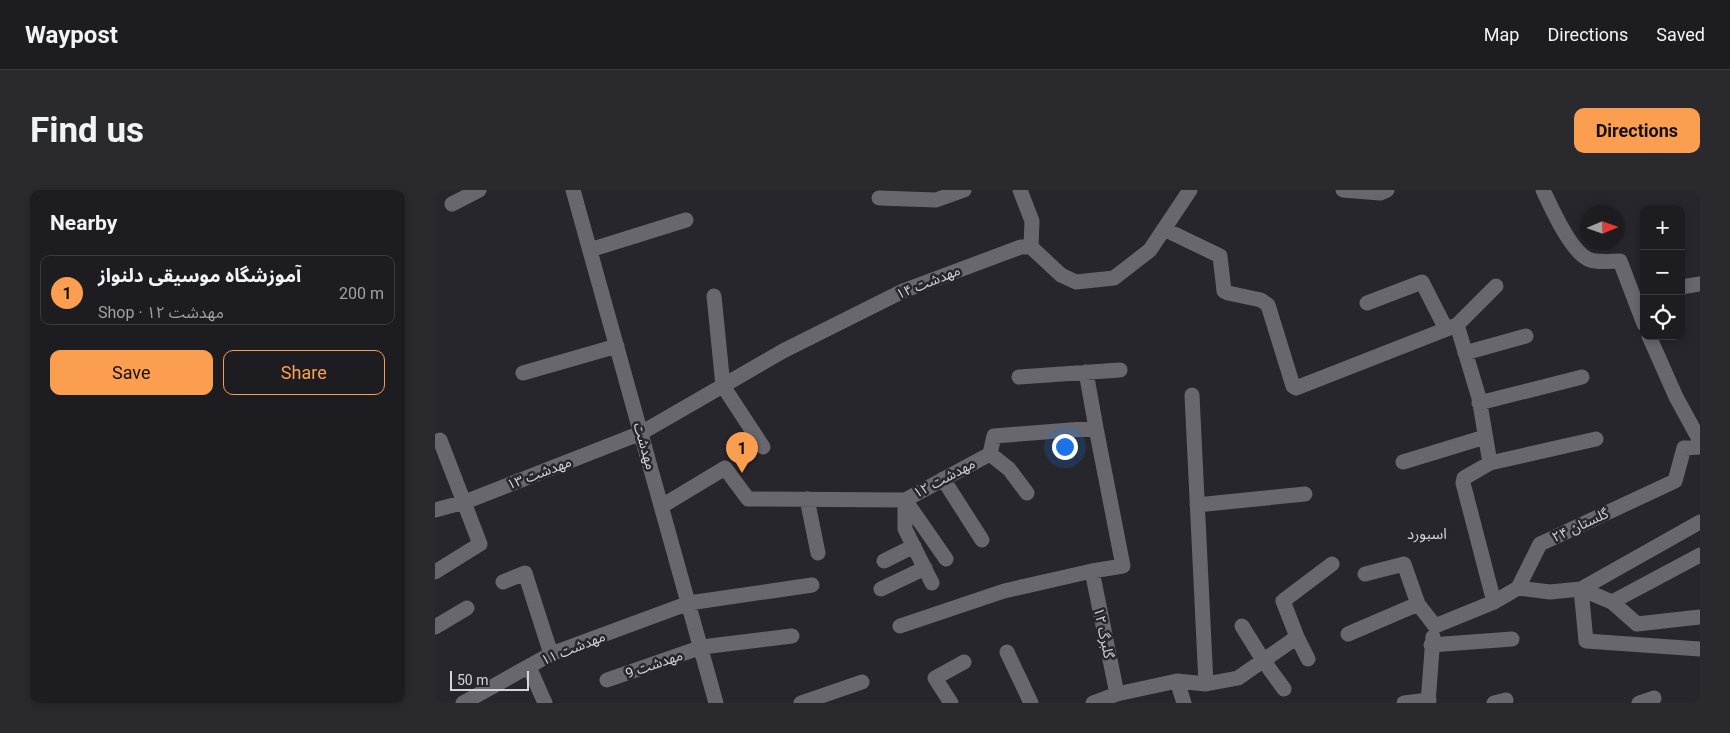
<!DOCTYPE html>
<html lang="en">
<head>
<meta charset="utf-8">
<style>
  body { margin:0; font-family:Roboto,"Noto Sans Arabic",sans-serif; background:#2a292e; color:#f1f3f6 }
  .controls { position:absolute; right:15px; top:15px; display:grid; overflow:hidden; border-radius:10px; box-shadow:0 2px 8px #0003 }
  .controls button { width:45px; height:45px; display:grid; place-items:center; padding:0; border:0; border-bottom:1px solid #3b3a3f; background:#1d1c21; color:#f1f3f6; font:25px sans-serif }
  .compass { position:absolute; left:1145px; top:15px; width:45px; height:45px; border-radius:50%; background:#1d1c21; box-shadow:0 2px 8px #0003; rotate:88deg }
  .scale { position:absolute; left:15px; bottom:12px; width:79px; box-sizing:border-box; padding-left:5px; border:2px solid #d4d4d7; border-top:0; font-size:14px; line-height:18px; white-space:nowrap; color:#d4d4d7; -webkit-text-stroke:4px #27262c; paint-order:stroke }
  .you { position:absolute; left:629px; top:256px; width:18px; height:18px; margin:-12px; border:4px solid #fff; border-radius:50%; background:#1a73e8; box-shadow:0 0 0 8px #1a73e833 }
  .badge { display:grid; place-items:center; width:32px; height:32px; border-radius:50%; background:#fb9e50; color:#111; font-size:16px; font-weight:700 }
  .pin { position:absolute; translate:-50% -41px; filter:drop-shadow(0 1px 2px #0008) }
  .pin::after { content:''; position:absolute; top:26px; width:18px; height:15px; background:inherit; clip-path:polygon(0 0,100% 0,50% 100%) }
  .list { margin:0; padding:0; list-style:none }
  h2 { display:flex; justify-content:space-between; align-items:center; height:65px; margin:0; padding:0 20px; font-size:21px }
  h2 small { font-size:16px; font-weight:400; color:#a0a1a5 }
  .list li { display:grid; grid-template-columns:32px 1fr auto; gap:15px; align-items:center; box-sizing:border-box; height:70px; margin:0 10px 10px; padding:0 10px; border:1px solid #3b3a3f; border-radius:10px }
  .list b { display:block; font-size:19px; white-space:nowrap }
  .list p { margin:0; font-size:16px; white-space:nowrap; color:#a0a1a5 }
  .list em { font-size:16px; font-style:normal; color:#a0a1a5 }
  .actions { display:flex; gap:10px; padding:15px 20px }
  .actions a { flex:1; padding:11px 0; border:1px solid #fb9e50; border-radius:10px; text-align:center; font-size:18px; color:#fb9e50 }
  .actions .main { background:#fb9e50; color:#111 }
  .icon { flex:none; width:28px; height:28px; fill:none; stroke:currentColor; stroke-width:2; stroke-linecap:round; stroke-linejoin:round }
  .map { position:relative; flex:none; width:1265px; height:513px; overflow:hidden; border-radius:10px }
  header { display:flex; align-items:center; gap:30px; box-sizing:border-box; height:70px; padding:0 25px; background:#1d1c21; border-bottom:1px solid #3b3a3f }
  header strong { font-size:24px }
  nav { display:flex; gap:28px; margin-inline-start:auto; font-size:18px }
  .intro { display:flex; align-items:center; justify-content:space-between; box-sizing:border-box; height:120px; padding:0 30px }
  h1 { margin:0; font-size:35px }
  .button { padding:12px 22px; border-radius:10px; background:#fb9e50; color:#111; font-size:18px; font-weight:700 }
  main { display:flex; gap:30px; padding:0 30px }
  aside { flex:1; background:#1d1c21; border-radius:10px; box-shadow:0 2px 8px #0003 }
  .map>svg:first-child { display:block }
</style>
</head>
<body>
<header>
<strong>Waypost</strong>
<nav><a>Map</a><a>Directions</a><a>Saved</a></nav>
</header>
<div class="intro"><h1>Find us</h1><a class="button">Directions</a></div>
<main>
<aside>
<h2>Nearby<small></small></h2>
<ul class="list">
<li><span class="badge">1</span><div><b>آموزشگاه موسیقی دلنواز</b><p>Shop · مهدشت ۱۲</p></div><em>200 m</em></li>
</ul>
<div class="actions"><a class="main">Save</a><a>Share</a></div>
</aside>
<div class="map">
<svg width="1265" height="513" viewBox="0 0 1265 513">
  <rect width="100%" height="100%" fill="#27262c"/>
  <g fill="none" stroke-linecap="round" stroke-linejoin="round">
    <path stroke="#68676d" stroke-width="15" d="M138 0 281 513
      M585 0 597 31 596 57
      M908 0 945 3 952 0
      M1108 0C1117 19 1135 60 1153 69 1161 73 1175 71 1185 71L1209 134
      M444 8 501 10 529 0
      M17 14 44 0
      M729 39 785 66 789 101 793 103 826 110 833 115 858 196 861 198 1022 135 1044 208 1055 273 1029 288 1028 293 1059 412
      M155 60 251 30
      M1246 97 1265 94
      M279 106 288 196 328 257
      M932 113 987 92 1011 139
      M1022 135 1061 96
      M1214 146 1241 207 1265 251
      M1030 163 1091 146
      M651 182 661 238
      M88 183 182 156
      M584 187 685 180
      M757 205 771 494
      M1044 213 1147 187
      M555 264 574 279 592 303
      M968 272 1050 247
      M1055 273 1161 249
      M508 289 547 350
      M372 309 383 363
      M470 310V339L497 393
      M470 310 511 369
      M762 315 870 304
      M227 316 290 278 313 309 470 310 555 264 559 246 661 238 688 376 657 381 569 401 465 436
      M0 320 30 312 206 243 348 161 468 101 586 57H596L626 85 641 92 679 88 715 60 755 0
      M449 371 479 356
      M657 381 682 504
      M0 382 45 354 5 250
      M930 384 969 374 983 414 1000 436
      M68 392 90 383 116 464
      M1083 398 1115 402 1146 399 1265 332
      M446 399 490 378
      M1177 412 1265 365
      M1265 427 1202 434 1177 412 1146 399 1151 451 1265 459
      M807 436 828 470 849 499
      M1000 436 1059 412 1083 398 1105 354 1240 291 1249 258 1265 257
      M0 437 32 418
      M913 444 983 414
      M996 455 1077 449
      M572 462 596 513
      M873 469 862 447 848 411 897 374
      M94 477 110 513
      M172 490 267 457 357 446
      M742 491 749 513
      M28 513 116 464 254 413 377 395
      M366 513 427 492
      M516 513 500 488 529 472
      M658 513 682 504 742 491 771 494 803 488 862 447
      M969 513 994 510
      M993 513 998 447
      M1059 513 1071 510
      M1204 513 1219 508"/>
  </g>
  <g text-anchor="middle" stroke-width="5" stroke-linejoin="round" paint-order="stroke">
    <g font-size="14" fill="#d4d4d7" stroke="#27262c">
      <text transform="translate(493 92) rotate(-22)" y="5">مهدشت ۱۴</text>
      <text transform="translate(210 256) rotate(74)" y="5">مهدشت</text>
      <text transform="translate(104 283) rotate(-21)" y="5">مهدشت ۱۳</text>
      <text transform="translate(509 288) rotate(-28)" y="5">مهدشت ۱۲</text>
      <text transform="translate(1145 335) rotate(-25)" y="5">گلستان ۲۴</text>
      <text transform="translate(669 443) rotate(78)" y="5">گلبرگ ١٢</text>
      <text transform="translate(138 458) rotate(-22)" y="5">مهدشت ۱۱</text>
      <text transform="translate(219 474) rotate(-19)" y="5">مهدشت 9</text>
    </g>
    <g font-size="15" fill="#d4d4d7" stroke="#27262c">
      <text x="992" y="349">اسبورد</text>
    </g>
  </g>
</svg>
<div class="controls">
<button>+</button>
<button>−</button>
<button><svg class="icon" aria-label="locate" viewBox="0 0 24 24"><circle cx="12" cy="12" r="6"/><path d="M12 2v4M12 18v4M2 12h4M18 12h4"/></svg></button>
</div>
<svg class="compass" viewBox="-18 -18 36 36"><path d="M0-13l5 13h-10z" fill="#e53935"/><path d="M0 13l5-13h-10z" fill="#a0a1a5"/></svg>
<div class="scale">50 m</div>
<div class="you"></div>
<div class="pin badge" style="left:307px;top:283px">1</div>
</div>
</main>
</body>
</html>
